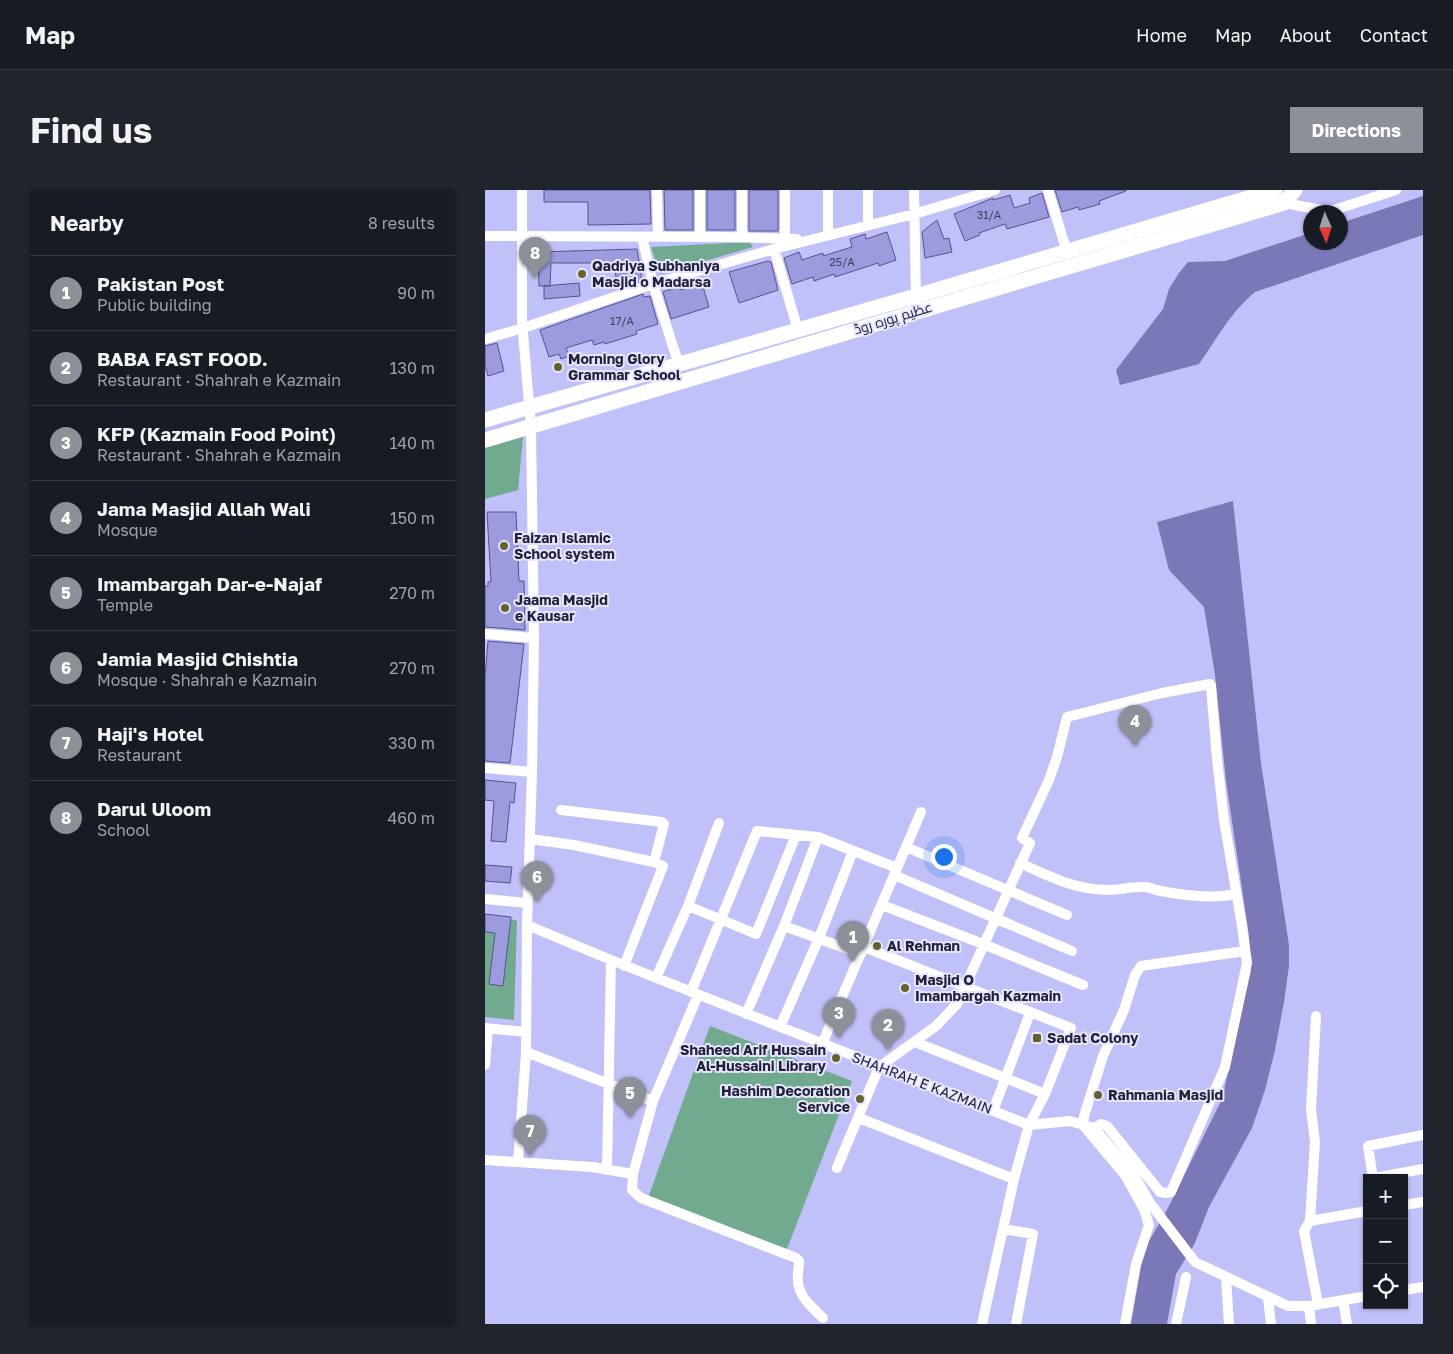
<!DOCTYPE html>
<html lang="en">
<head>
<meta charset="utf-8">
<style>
  body { margin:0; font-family:"Golos Text",Cairo,sans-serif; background:#20242c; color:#f1f3f6 }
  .controls { position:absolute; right:15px; bottom:15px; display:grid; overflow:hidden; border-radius:0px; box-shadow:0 1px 4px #0004 }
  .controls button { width:45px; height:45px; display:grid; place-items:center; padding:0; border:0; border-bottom:1px solid #363941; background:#171b24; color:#f1f3f6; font:25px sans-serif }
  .compass { position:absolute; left:818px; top:15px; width:45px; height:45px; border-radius:50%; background:#171b24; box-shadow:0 1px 4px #0004; rotate:177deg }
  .you { position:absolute; left:458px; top:666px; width:18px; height:18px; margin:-12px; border:4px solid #fff; border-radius:50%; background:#1a73e8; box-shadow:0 0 0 8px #1a73e833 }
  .badge { display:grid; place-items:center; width:32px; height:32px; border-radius:50%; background:#8c9099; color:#fff; font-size:16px; font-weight:700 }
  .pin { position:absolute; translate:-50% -41px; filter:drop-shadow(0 1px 2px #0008) }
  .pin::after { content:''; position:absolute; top:26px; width:18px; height:15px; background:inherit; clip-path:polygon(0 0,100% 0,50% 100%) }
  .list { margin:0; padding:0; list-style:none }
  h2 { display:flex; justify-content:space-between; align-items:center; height:65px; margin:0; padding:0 20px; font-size:21px }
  h2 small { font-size:16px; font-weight:400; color:#9ea1a6 }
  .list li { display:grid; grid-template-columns:32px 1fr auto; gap:15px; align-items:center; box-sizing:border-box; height:75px; padding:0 20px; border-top:1px solid #363941 }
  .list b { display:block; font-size:19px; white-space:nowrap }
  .list p { margin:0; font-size:16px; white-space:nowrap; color:#9ea1a6 }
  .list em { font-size:16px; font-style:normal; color:#9ea1a6 }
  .icon { flex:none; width:28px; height:28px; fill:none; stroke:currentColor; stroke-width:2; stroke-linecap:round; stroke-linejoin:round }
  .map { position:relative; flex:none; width:938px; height:1134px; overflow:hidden; border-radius:0px }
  header { display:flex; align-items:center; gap:30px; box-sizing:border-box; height:70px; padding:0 25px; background:#171b24; border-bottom:1px solid #363941 }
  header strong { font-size:24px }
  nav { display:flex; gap:28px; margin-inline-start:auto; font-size:18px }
  .intro { display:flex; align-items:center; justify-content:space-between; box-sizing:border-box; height:120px; padding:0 30px }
  h1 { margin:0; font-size:35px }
  .button { padding:12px 22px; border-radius:0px; background:#8c9099; color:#fff; font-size:18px; font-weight:700 }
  main { display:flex; gap:30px; padding:0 30px }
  aside { flex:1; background:#171b24; border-radius:0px; box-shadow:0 1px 4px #0004 }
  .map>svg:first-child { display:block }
</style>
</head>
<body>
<header>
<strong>Map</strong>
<nav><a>Home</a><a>Map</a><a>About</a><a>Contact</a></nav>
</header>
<div class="intro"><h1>Find us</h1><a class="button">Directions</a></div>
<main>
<aside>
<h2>Nearby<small>8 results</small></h2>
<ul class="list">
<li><span class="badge">1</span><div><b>Pakistan Post</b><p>Public building</p></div><em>90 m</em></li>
<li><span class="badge">2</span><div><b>BABA FAST FOOD.</b><p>Restaurant · Shahrah e Kazmain</p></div><em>130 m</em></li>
<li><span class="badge">3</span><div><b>KFP (Kazmain Food Point)</b><p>Restaurant · Shahrah e Kazmain</p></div><em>140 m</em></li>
<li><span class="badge">4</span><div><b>Jama Masjid Allah Wali</b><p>Mosque</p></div><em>150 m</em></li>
<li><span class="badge">5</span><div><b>Imambargah Dar-e-Najaf</b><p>Temple</p></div><em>270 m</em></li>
<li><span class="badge">6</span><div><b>Jamia Masjid Chishtia</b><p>Mosque · Shahrah e Kazmain</p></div><em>270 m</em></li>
<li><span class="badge">7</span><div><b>Haji's Hotel</b><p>Restaurant</p></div><em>330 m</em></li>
<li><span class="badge">8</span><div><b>Darul Uloom</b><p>School</p></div><em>460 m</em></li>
</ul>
</aside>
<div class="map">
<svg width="938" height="1134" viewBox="0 0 938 1134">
  <rect width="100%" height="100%" fill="#c1c1f9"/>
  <path fill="#72aa90" d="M265 52 268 57 175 84 166 57Z
    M38 247 33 300 0 309V258Z
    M26 729 32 731 29 830 0 827V742L10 743 4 794 18 795Z
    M225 836 367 891 302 1059 163 1008Z"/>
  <path fill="#7a78b7" d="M938 6V45L770 102C745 123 733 147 714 174L635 195 631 180 678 119 684 99 694 83 703 72 740 71 825 43 826 52H856V33Z
    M748 311 776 573 804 755V776L799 812 790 860 780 900 767 938 724 1017 709 1055 691 1084 682 1134H646L656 1076 664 1051 683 1018 737 909 766 781 764 746 741 591 730 485 719 417 684 380 672 332Z"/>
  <path fill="#9c9bdd" stroke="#55528f" d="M59 0H165L166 34 103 35V12H59Z
    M179 0H208V40H180Z
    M222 0H250V40H222Z
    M264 0H293V41H264Z
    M570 0H641V1L614 11 615 14 594 20 593 17 577 22Z
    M557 3 564 27 522 39 520 34 494 43 495 45 480 51 469 24 508 8V10L525 5 529 18 545 13 544 8Z
    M452 30 459 49 464 48 467 62 440 68 437 42Z
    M402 42 411 70 394 76 393 73 350 87 349 84 329 91 328 87 307 94 299 68 314 62 317 70 338 63V66L367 57 365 49 380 44 381 49Z
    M152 59 157 91 133 99 129 75 117 76V73H66L65 96H54L53 62Z
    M283 71 286 72 293 100 254 113 244 82Z
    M94 93 95 106 59 109V96Z
    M217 93 224 117 186 129 178 102 193 96 195 100Z
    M158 104 159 107 165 106 173 134 151 141 152 144 120 154 119 152 109 155 107 150 81 158 84 166 76 169 74 164 64 167 55 140Z
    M12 153 19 181 3 186 0 176V156Z
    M2 322H31L34 391H39L40 440 0 437V396H3V392H6Z
    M3 451 39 454 25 573 0 571V487Z
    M0 590 31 593 29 613 25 612 21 652 6 651 9 611 0 610Z
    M0 675 27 677 25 693 0 691Z
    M0 724 26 727 18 796 4 794 10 743 0 742Z"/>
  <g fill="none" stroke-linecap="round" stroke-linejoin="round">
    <path stroke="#fff" stroke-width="10" d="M172 0 173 47
      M215 0V47
      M257 0V47
      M343 0V45
      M383 0V35
      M429 0 431 111
      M563 0 582 62
      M798 10 799 13 842 21 855 18 911 0
      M0 46 241 47 312 49
      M157 47 168 94 194 175
      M300 49V0
      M289 59 313 140
      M0 149 38 138 168 94 289 59 429 24 510 0
      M0 444 49 448
      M0 578 47 582
      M76 620 177 632 179 634 169 672
      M45 649 89 655 169 672 178 676 139 776
      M421 657 582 725
      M535 673C566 687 588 699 622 700 635 700 648 696 660 697 665 697 667 699 671 700 695 705 727 709 751 704
      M409 685 587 761
      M0 709 42 713
      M397 715 498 754 598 795
      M203 716 271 744 311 645
      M42 735 126 770 544 935 585 931 609 938 649 985 665 1013 710 1072 803 1116H824L882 1106
      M299 736 376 764
      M379 757 586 838 560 904 544 935 529 989 497 1134
      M171 788 203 716 234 633
      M206 802 272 641 333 647 412 678
      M213 805 168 911 148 984 147 1000 156 1008 311 1068 314 1071C314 1078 312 1085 313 1092 314 1107 328 1118 338 1128
      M261 824 299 736 333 647
      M831 826 826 919 830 952 825 1031 819 1041 833 1114
      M295 837 334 748 368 661
      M0 838 41 842
      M430 852 560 904
      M337 854 436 622
      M41 862 168 911
      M0 875 3 839
      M508 921 545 823
      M374 928 529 989
      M0 970 107 977 148 984
      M33 972 41 862 42 735 47 582 49 448 46 237 37 131V0
      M352 978 394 877 451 836 472 814 545 653 537 648 564 590 572 567 582 527 677 503 725 494 726 496 732 569 739 630 757 736 762 773 740 877 686 1002 681 1003 675 1002 622 936 616 934 609 938
      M122 980 126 770
      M888 988 883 956 938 945
      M889 988 938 979
      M919 1015 938 1012
      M825 1031 882 1021
      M518 1039 548 1044 531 1134
      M741 1088 744 1134
      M919 1100 938 1097
      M783 1108 786 1134
      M858 1110 862 1134
      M824 1116 826 1134
      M640 1134 651 1074 664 1035 659 1019 640 985 598 935 599 926 618 866 639 820 650 785 656 776 760 761
      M691 1134 701 1087"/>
    <path stroke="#fff" stroke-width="15" d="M0 230 431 106 790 0
      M0 250 799 13 810 0"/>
  </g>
  <g fill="#66622f" stroke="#e5e6fb" stroke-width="2">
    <circle cx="97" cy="84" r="5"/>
    <circle cx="73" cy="177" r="5"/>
    <circle cx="19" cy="356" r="5"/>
    <circle cx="20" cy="418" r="5"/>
    <circle cx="392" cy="756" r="5"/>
    <circle cx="420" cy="798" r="5"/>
    <rect x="547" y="843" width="10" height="10" rx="2.5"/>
    <circle cx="351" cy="868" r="5"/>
    <circle cx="613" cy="905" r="5"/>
    <circle cx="375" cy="909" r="5"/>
  </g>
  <g text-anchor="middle" stroke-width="4" stroke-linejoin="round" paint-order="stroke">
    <g font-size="11" fill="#404064">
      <text x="504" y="29">31/A</text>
      <text x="357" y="76">25/A</text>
      <text x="137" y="135">17/A</text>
    </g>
    <g font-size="14" font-weight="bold" fill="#22213b" stroke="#e5e6fb" text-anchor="start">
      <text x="107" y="81">Qadriya Subhaniya<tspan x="107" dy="16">Masjid o Madarsa</tspan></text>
      <text x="83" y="174">Morning Glory<tspan x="83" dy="16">Grammar School</tspan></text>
      <text x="29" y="353">Faizan Islamic<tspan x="29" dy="16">School system</tspan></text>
      <text x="30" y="415">Jaama Masjid<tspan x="30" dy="16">e Kausar</tspan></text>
      <text x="402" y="761">Al Rehman</text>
      <text x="430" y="795">Masjid O<tspan x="430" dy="16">Imambargah Kazmain</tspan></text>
      <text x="562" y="853">Sadat Colony</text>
      <text x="341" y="865" text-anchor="end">Shaheed Arif Hussain<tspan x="341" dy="16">Al-Hussaini Library</tspan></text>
      <text x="365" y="906" text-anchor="end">Hashim Decoration<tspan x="365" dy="16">Service</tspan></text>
      <text x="623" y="910">Rahmania Masjid</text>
    </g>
    <g font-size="14" fill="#22213b" stroke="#e5e6fb">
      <text transform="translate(408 128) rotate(-17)" y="5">عظیم پورہ روڈ</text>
      <text transform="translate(437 893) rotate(21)" y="5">SHAHRAH E KAZMAIN</text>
    </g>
  </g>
</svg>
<div class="controls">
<button>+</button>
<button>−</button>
<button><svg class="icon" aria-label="locate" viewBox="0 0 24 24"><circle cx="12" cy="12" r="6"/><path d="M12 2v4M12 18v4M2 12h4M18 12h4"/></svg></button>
</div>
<svg class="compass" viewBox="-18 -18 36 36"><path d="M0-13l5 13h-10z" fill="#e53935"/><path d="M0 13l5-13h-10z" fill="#9ea1a6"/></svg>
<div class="you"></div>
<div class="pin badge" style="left:368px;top:772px">1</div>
<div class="pin badge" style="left:403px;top:860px">2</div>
<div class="pin badge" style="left:354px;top:848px">3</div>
<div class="pin badge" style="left:650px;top:556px">4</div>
<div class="pin badge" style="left:145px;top:928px">5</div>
<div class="pin badge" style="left:52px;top:712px">6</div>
<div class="pin badge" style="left:45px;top:966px">7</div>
<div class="pin badge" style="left:50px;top:88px">8</div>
</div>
</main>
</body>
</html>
